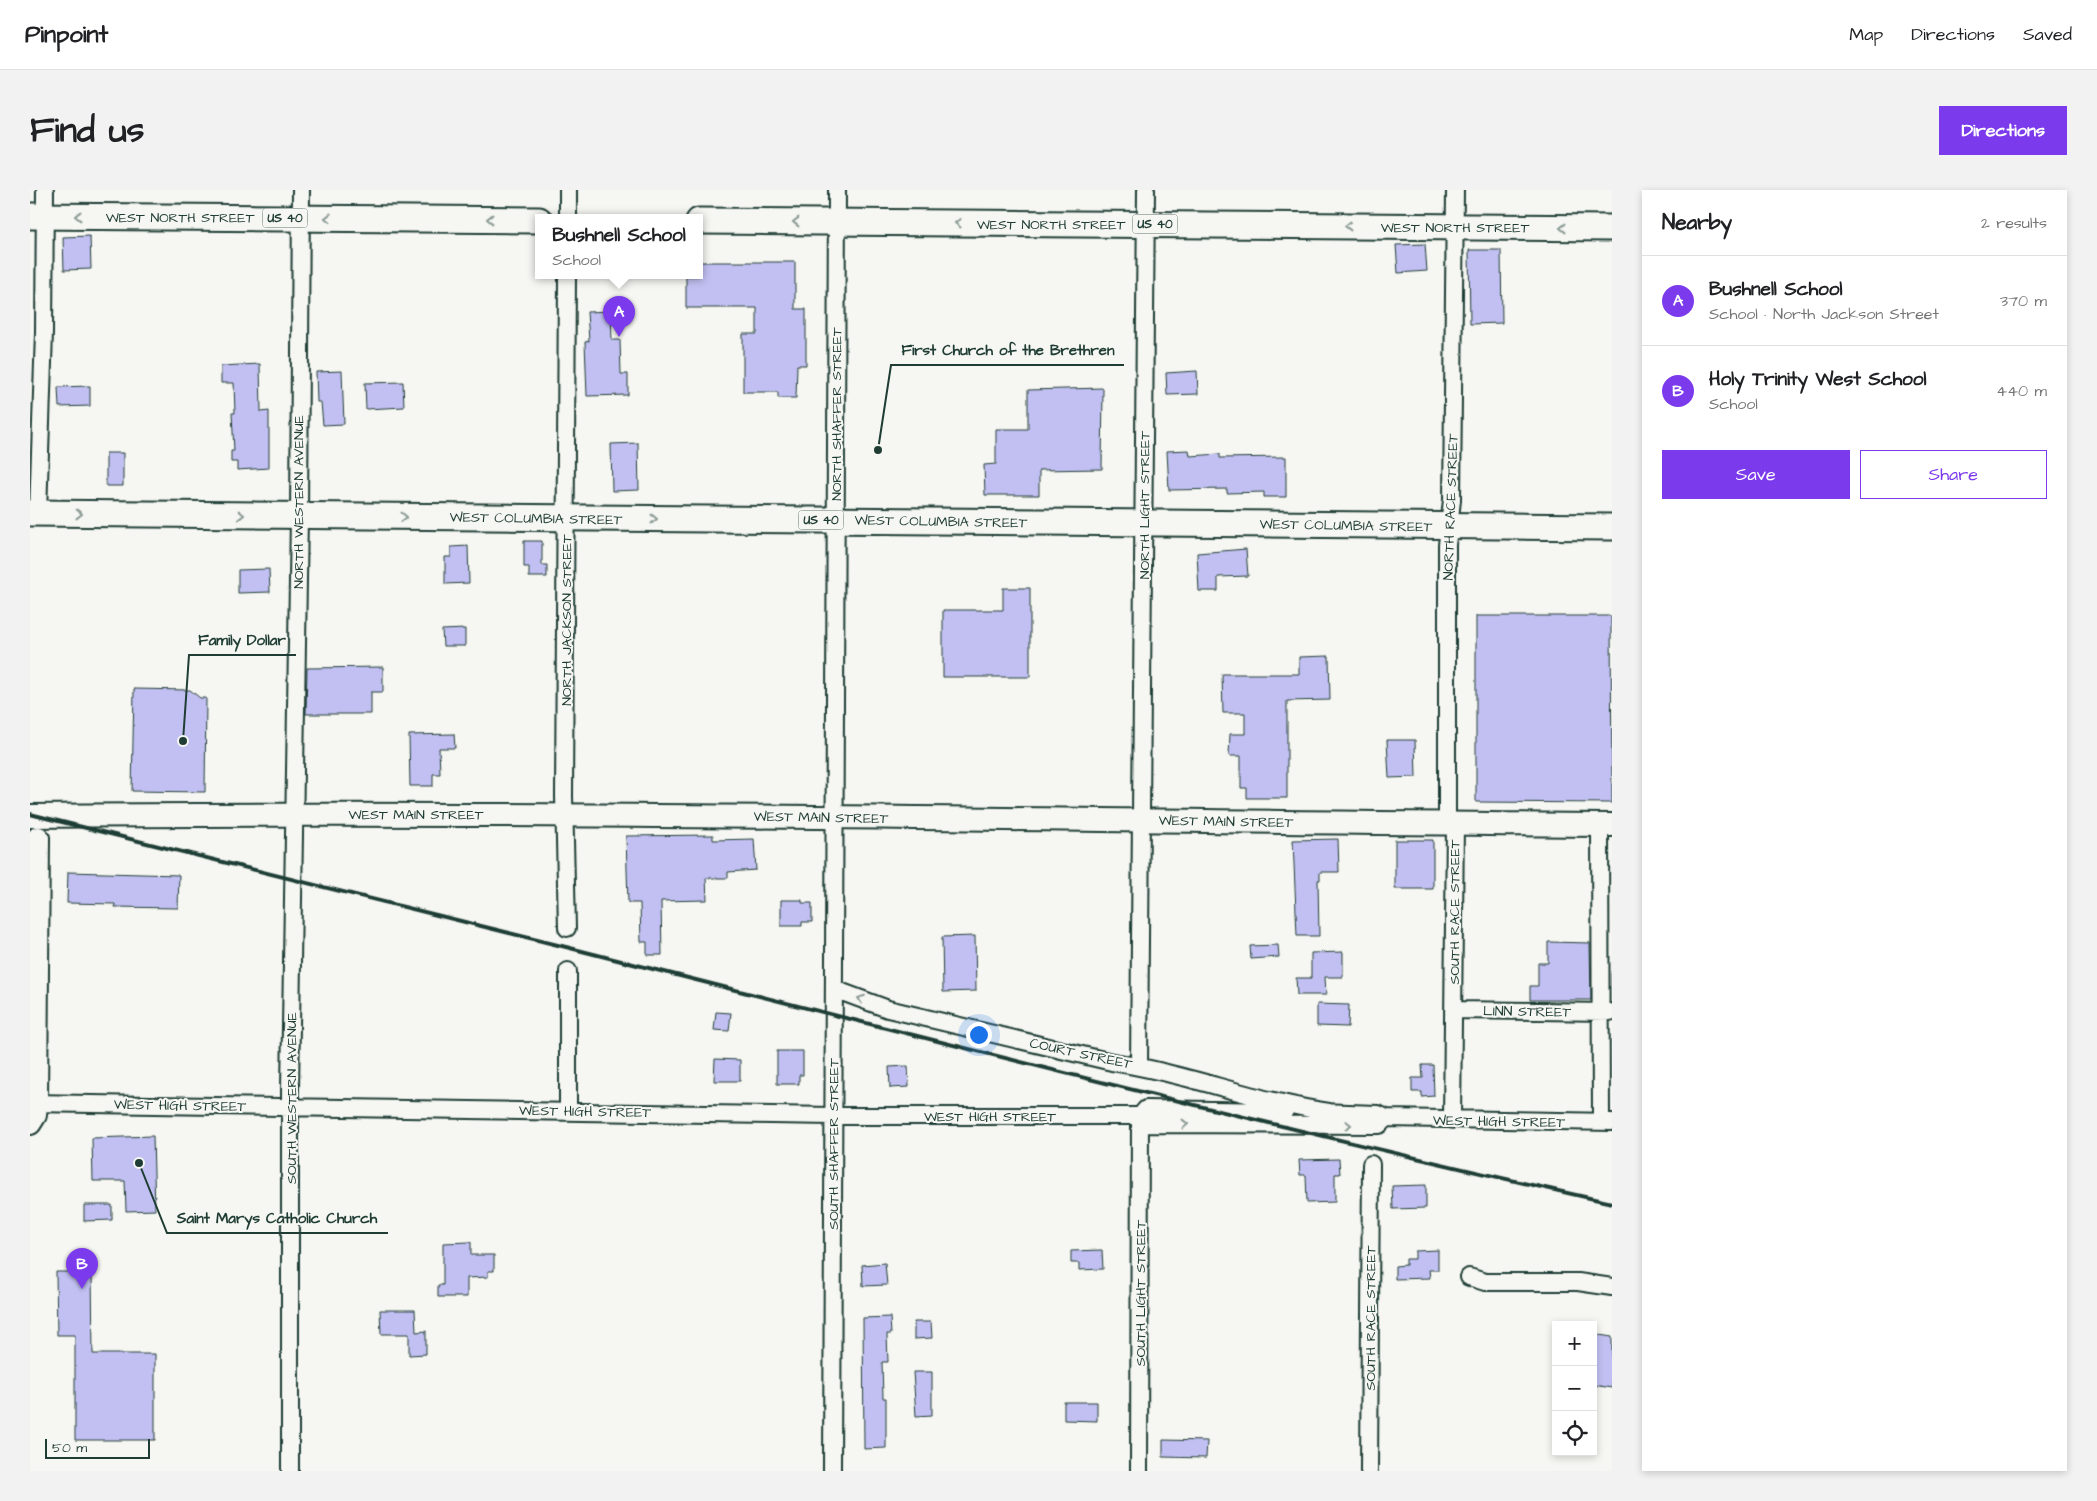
<!DOCTYPE html>
<html lang="en">
<head>
<meta charset="utf-8">
<style>
  body { margin:0; font-family:"Architects Daughter",sans-serif; background:#f2f2f2; color:#202124 }
  .controls { position:absolute; right:15px; bottom:15px; display:grid; overflow:hidden; border-radius:0px; box-shadow:0 2px 8px #0003 }
  .controls button { width:45px; height:45px; display:grid; place-items:center; padding:0; border:0; border-bottom:1px solid #e0e0e0; background:#fff; color:#202124; font:25px sans-serif }
  .scale { position:absolute; left:15px; bottom:12px; width:105px; box-sizing:border-box; padding-left:5px; border:2px solid #1f3d34; border-top:0; font-size:14px; line-height:18px; white-space:nowrap; color:#1f3d34; -webkit-text-stroke:4px #f6f6f2; paint-order:stroke }
  .you { position:absolute; left:948px; top:844px; width:18px; height:18px; margin:-12px; border:4px solid #fff; border-radius:50%; background:#1a73e8; box-shadow:0 0 0 8px #1a73e833 }
  .badge { display:grid; place-items:center; width:32px; height:32px; border-radius:50%; background:#7c3aed; color:#fff; font-size:16px; font-weight:700 }
  .pin { position:absolute; translate:-50% -41px; filter:drop-shadow(0 1px 2px #0008) }
  .pin::after { content:''; position:absolute; top:26px; width:18px; height:15px; background:inherit; clip-path:polygon(0 0,100% 0,50% 100%) }
  .popup { position:absolute; left:505px; top:24px; width:168px; height:65px; box-sizing:border-box; display:grid; place-content:center; border-radius:0px; background:#fff; filter:drop-shadow(0 1px 4px #0005); font-size:16px; white-space:nowrap; color:#757577 }
  .popup b { font-size:19px; color:#202124 }
  .popup::after { content:''; position:absolute; left:50%; top:100%; margin-left:-10px; border:10px solid transparent; border-top-color:#fff }
  .list { margin:0; padding:0; list-style:none }
  h2 { display:flex; justify-content:space-between; align-items:center; height:65px; margin:0; padding:0 20px; font-size:21px }
  h2 small { font-size:16px; font-weight:400; color:#757577 }
  .list li { display:grid; grid-template-columns:32px 1fr auto; gap:15px; align-items:center; box-sizing:border-box; height:90px; padding:0 20px; border-top:1px solid #e0e0e0 }
  .list b { display:block; font-size:19px; white-space:nowrap }
  .list p { margin:0; font-size:16px; white-space:nowrap; color:#757577 }
  .list em { font-size:16px; font-style:normal; color:#757577 }
  .actions { display:flex; gap:10px; padding:15px 20px }
  .actions a { flex:1; padding:11px 0; border:1px solid #7c3aed; border-radius:0px; text-align:center; font-size:18px; color:#7c3aed }
  .actions .main { background:#7c3aed; color:#fff }
  .icon { flex:none; width:28px; height:28px; fill:none; stroke:currentColor; stroke-width:2; stroke-linecap:round; stroke-linejoin:round }
  .map { position:relative; flex:none; width:1582px; height:1281px; overflow:hidden; border-radius:0px }
  header { display:flex; align-items:center; gap:30px; box-sizing:border-box; height:70px; padding:0 25px; background:#fff; border-bottom:1px solid #e0e0e0 }
  header strong { font-size:24px }
  nav { display:flex; gap:28px; margin-inline-start:auto; font-size:18px }
  .intro { display:flex; align-items:center; justify-content:space-between; box-sizing:border-box; height:120px; padding:0 30px }
  h1 { margin:0; font-size:35px }
  .button { padding:12px 22px; border-radius:0px; background:#7c3aed; color:#fff; font-size:18px; font-weight:700 }
  main { display:flex; gap:30px; padding:0 30px }
  aside { flex:1; background:#fff; border-radius:0px; box-shadow:0 2px 8px #0003 }
  .map>svg:first-child { display:block }
</style>
</head>
<body>
<header>
<strong>Pinpoint</strong>
<nav><a>Map</a><a>Directions</a><a>Saved</a></nav>
</header>
<div class="intro"><h1>Find us</h1><a class="button">Directions</a></div>
<main>
<div class="map">
<svg width="1582" height="1281" viewBox="0 0 1582 1281">
  <rect width="100%" height="100%" fill="#f6f6f2"/>
  <filter id="ink" filterUnits="userSpaceOnUse"><feTurbulence type="fractalNoise" baseFrequency=".02" numOctaves="2"/><feDisplacementMap in="SourceGraphic" scale="10" xChannelSelector="R" yChannelSelector="G"/><feConvolveMatrix kernelMatrix="1 2 1 2 8 2 1 2 1" color-interpolation-filters="sRGB"/></filter>
  <g filter="url(#ink)">
    <path fill="#c2c0f2" stroke="#1f3d34" d="M60 46 61 79 34 80 33 47Z
      M1395 54 1397 81 1368 83 1366 55Z
      M1439 60H1471L1472 133 1440 134Z
      M669 72H765V119H776V175H767L766 208H748V202H713V144H727V118H656V86H669Z
      M581 121 582 150H590L591 184H598V205L557 206 555 152 559 151 557 122Z
      M230 174 231 222 239 221V278L207 280V272H201V261H204L202 223H205L204 193H191V176Z
      M312 181 314 234 293 235 291 212H287L286 182Z
      M1167 181 1168 204 1137 205 1136 183Z
      M373 192 374 217 336 219 335 193Z
      M60 196V216L29 217 28 197Z
      M1073 198 1072 279 1009 280V305H955L954 275 966 274V239H998V200Z
      M608 253 609 300 582 301 581 254Z
      M1159 260 1160 266 1190 264V268L1256 267V307H1234V302L1197 303V299L1139 300 1137 261Z
      M76 263H93V296H76Z
      M494 351H512V375H517V387H499V377H494Z
      M438 356 439 393 415 394V367H421V357Z
      M1216 359 1218 386 1188 387V401H1169L1167 363Z
      M239 379 240 402 208 403V380Z
      M973 398H1000V487H913V420H973Z
      M1446 426H1581L1582 613 1446 612Z
      M435 439V456H413L412 440Z
      M1299 466 1300 510 1257 511V608H1217V598H1211V566H1199L1200 544H1215V523H1193L1192 484H1269V467Z
      M353 477V502H341V524H276L277 478Z
      M104 499 160 500 170 508H176L175 602 102 601Z
      M424 544 425 558H409L410 584H403V596H380L379 545Z
      M1357 550H1385L1386 587 1359 588Z
      M683 645V650L724 649 726 680 698 682V688H676L677 710 631 711 632 765H617V752H611L610 713H598L596 646Z
      M1308 649 1309 682H1290V690H1288L1289 746H1267L1263 650Z
      M1365 650H1403V699H1365Z
      M38 682 149 685 148 718 85 717V714L37 713Z
      M751 710H772V713H782V732H772V736H751Z
      M945 746 946 801 913 802 912 747Z
      M1518 752 1560 753 1561 810H1500V796H1508V773H1518Z
      M1248 755 1249 767 1221 769 1220 756Z
      M1313 762V787H1295L1296 805H1267L1266 788H1281V763Z
      M1287 814 1319 815 1318 837 1287 836Z
      M686 822 701 823 699 841 684 840Z
      M747 861H773V885H769V894H747Z
      M685 869 710 870V891H684Z
      M1392 875H1403L1404 906 1392 907V902H1382V888H1393Z
      M878 876 879 897 860 898 859 877Z
      M123 946 125 1020 96 1021 95 991H63L62 948Z
      M1309 969 1310 984H1305V1012L1277 1013 1276 985H1270L1269 970Z
      M1396 995V1018L1363 1019 1362 996Z
      M54 1015H82V1030L54 1031Z
      M441 1052V1065H464V1081H458V1087L437 1088V1107H408V1095H413V1053Z
      M1072 1060 1073 1079 1049 1080V1073H1041V1061Z
      M1408 1060V1080H1399L1400 1088 1365 1089V1076L1376 1075V1069H1385V1061Z
      M855 1073 857 1095 833 1096 832 1075Z
      M26 1082H62L63 1164H125V1250H45V1145H27Z
      M350 1120H385L386 1142 396 1141V1164L379 1165V1144H351Z
      M860 1127 861 1144H857L858 1172H852L853 1208H856V1258L834 1259 833 1128Z
      M884 1132H901L902 1148 884 1149Z
      M1563 1144 1582 1147V1198L1563 1195Z
      M883 1182H902V1225L886 1226Z
      M1034 1212H1067V1231L1034 1230Z
      M1133 1250 1177 1251 1176 1268 1133 1267Z"/>
    <g fill="none" stroke-linecap="round" stroke-linejoin="round">
      <defs>
        <path id="street" d="M538 28V0
          M8 323 14 142 15 0
          M1417 634V355L1422 310 1425 0
          M1570 635 1571 932
          M537 738 534 606 537 86
          M804 799 858 819 1082 872C1155 883 1225 911 1299 922
          M1424 820 1580 822
          M1109 876 1116 0
          M0 913 803 926H1110L1117 934 1349 935 1356 928
          M538 921V781
          M1289 922 1348 924 1356 928 1582 932
          M1110 926 1116 919 1255 921
          M1422 930 1425 634
          M1439 1087 1455 1092H1548L1582 1097
          M260 1281V900L269 326 271 0
          M802 1281 807 0
          M1109 1281 1110 926
          M1339 1281 1341 974"/>
        <path id="secondary" d="M0 626C527 621 1055 631 1582 635
          M0 933 5 925 6 913 8 648"/>
        <path id="primary" d="M0 26 509 30
          M669 31 1582 38
          M0 323 1582 337"/>
      </defs>
      <use href="#street" stroke="#1f3d34" stroke-width="20"/>
      <use href="#secondary" stroke="#1f3d34" stroke-width="26"/>
      <use href="#primary" stroke="#1f3d34" stroke-width="29"/>
      <use href="#street" stroke="#f6f6f2" stroke-width="16"/>
      <use href="#secondary" stroke="#f6f6f2" stroke-width="22"/>
      <use href="#primary" stroke="#f6f6f2" stroke-width="25"/>
      <path stroke="#1f3d34" stroke-width="4" d="M0 624C180 670 360 713 540 758 887 846 1233 935 1582 1013"/>
    </g>
    <defs><path id="oneway-chevron" d="M-2-3.5L2.5 0L-2 3.5" fill="none" stroke-width="1.6" stroke-linecap="round" stroke-linejoin="round" transform="scale(1.25)"/></defs>
    <g stroke="#8a9a93">
      <use href="#oneway-chevron" transform="translate(48 26) rotate(-180)"/>
      <use href="#oneway-chevron" transform="translate(298 28) rotate(-179)"/>
      <use href="#oneway-chevron" transform="translate(460 29) rotate(-180)"/>
      <use href="#oneway-chevron" transform="translate(766 32) rotate(-180)"/>
      <use href="#oneway-chevron" transform="translate(928 33) rotate(-180)"/>
      <use href="#oneway-chevron" transform="translate(1318 36) rotate(-180)"/>
      <use href="#oneway-chevron" transform="translate(1533 38) rotate(-180)"/>
      <use href="#oneway-chevron" transform="translate(49 324) rotate(1)"/>
      <use href="#oneway-chevron" transform="translate(211 325) rotate(1)"/>
      <use href="#oneway-chevron" transform="translate(374 327)"/>
      <use href="#oneway-chevron" transform="translate(624 329)"/>
      <use href="#oneway-chevron" transform="translate(831 809) rotate(-159)"/>
      <use href="#oneway-chevron" transform="translate(1155 934)"/>
      <use href="#oneway-chevron" transform="translate(1318 935)"/>
    </g>
  </g>
  <g text-anchor="middle" stroke-width="4" stroke-linejoin="round" paint-order="stroke">
    <g fill="#f6f6f2" stroke="#60746d" stroke-width="1">
      <rect x="232.5" y="18.5" width="45" height="19" rx="4"/>
      <rect x="1102.5" y="24.5" width="45" height="19" rx="4"/>
      <rect x="768.5" y="320.5" width="45" height="19" rx="4"/>
    </g>
    <g font-size="12" font-weight="bold" fill="#1f3d34">
      <text x="255" y="32">US 40</text>
      <text x="1125" y="38">US 40</text>
      <text x="791" y="334">US 40</text>
    </g>
    <g font-size="14" fill="#1f3d34" stroke="#f6f6f2">
      <text x="150" y="32">WEST NORTH STREET</text>
      <text x="1021" y="39">WEST NORTH STREET</text>
      <text x="1425" y="42">WEST NORTH STREET</text>
      <text transform="translate(806 224) rotate(-90)" y="5">NORTH SHAFFER STREET</text>
      <text transform="translate(268 312) rotate(-90)" y="5">NORTH WESTERN AVENUE</text>
      <text transform="translate(1114 315) rotate(-90)" y="5">NORTH LIGHT STREET</text>
      <text transform="translate(1420 317) rotate(-88)" y="5">NORTH RACE STREET</text>
      <text transform="translate(506 328) rotate(1)" y="5">WEST COLUMBIA STREET</text>
      <text transform="translate(911 331) rotate(1)" y="5">WEST COLUMBIA STREET</text>
      <text transform="translate(1316 335) rotate(1)" y="5">WEST COLUMBIA STREET</text>
      <text transform="translate(536 430) rotate(-90)" y="5">NORTH JACKSON STREET</text>
      <text x="386" y="629">WEST MAIN STREET</text>
      <text transform="translate(791 627) rotate(1)" y="5">WEST MAIN STREET</text>
      <text transform="translate(1196 631) rotate(1)" y="5">WEST MAIN STREET</text>
      <text transform="translate(1424 722) rotate(-90)" y="5">SOUTH RACE STREET</text>
      <text transform="translate(1497 821) rotate(1)" y="5">LINN STREET</text>
      <text transform="translate(1051 863) rotate(12)" y="5">COURT STREET</text>
      <text transform="translate(261 908) rotate(-90)" y="5">SOUTH WESTERN AVENUE</text>
      <text transform="translate(150 915) rotate(1)" y="5">WEST HIGH STREET</text>
      <text transform="translate(555 921) rotate(1)" y="5">WEST HIGH STREET</text>
      <text x="960" y="931">WEST HIGH STREET</text>
      <text transform="translate(1469 931) rotate(1)" y="5">WEST HIGH STREET</text>
      <text transform="translate(803 954) rotate(-90)" y="5">SOUTH SHAFFER STREET</text>
      <text transform="translate(1110 1103) rotate(-90)" y="5">SOUTH LIGHT STREET</text>
      <text transform="translate(1340 1128) rotate(-90)" y="5">SOUTH RACE STREET</text>
    </g>
  </g>
  <path fill="none" stroke="#1f3d34" stroke-width="2" d="M848 260L861 175H1094M153 551L159 465H266M109 973L137 1043H358"/>
  <g fill="#1f3d34" stroke="#f6f6f2" stroke-width="2">
    <circle cx="848" cy="260" r="5"/>
    <circle cx="153" cy="551" r="5"/>
    <circle cx="109" cy="973" r="5"/>
  </g>
  <g font-size="15" text-anchor="middle" font-weight="bold" fill="#1f3d34" stroke="#f6f6f2" stroke-width="4" stroke-linejoin="round" paint-order="stroke">
    <text x="978" y="165">First Church of the Brethren</text>
    <text x="212" y="455">Family Dollar</text>
    <text x="247" y="1033">Saint Marys Catholic Church</text>
  </g>
</svg>
<div class="controls">
<button>+</button>
<button>−</button>
<button><svg class="icon" aria-label="locate" viewBox="0 0 24 24"><circle cx="12" cy="12" r="6"/><path d="M12 2v4M12 18v4M2 12h4M18 12h4"/></svg></button>
</div>
<div class="scale">50 m</div>
<div class="you"></div>
<div class="pin badge" style="left:589px;top:147px">A</div>
<div class="popup"><b>Bushnell School</b>School</div>
<div class="pin badge" style="left:52px;top:1099px">B</div>
</div>
<aside>
<h2>Nearby<small>2 results</small></h2>
<ul class="list">
<li><span class="badge">A</span><div><b>Bushnell School</b><p>School · North Jackson Street</p></div><em>370 m</em></li>
<li><span class="badge">B</span><div><b>Holy Trinity West School</b><p>School</p></div><em>440 m</em></li>
</ul>
<div class="actions"><a class="main">Save</a><a>Share</a></div>
</aside>
</main>
</body>
</html>
